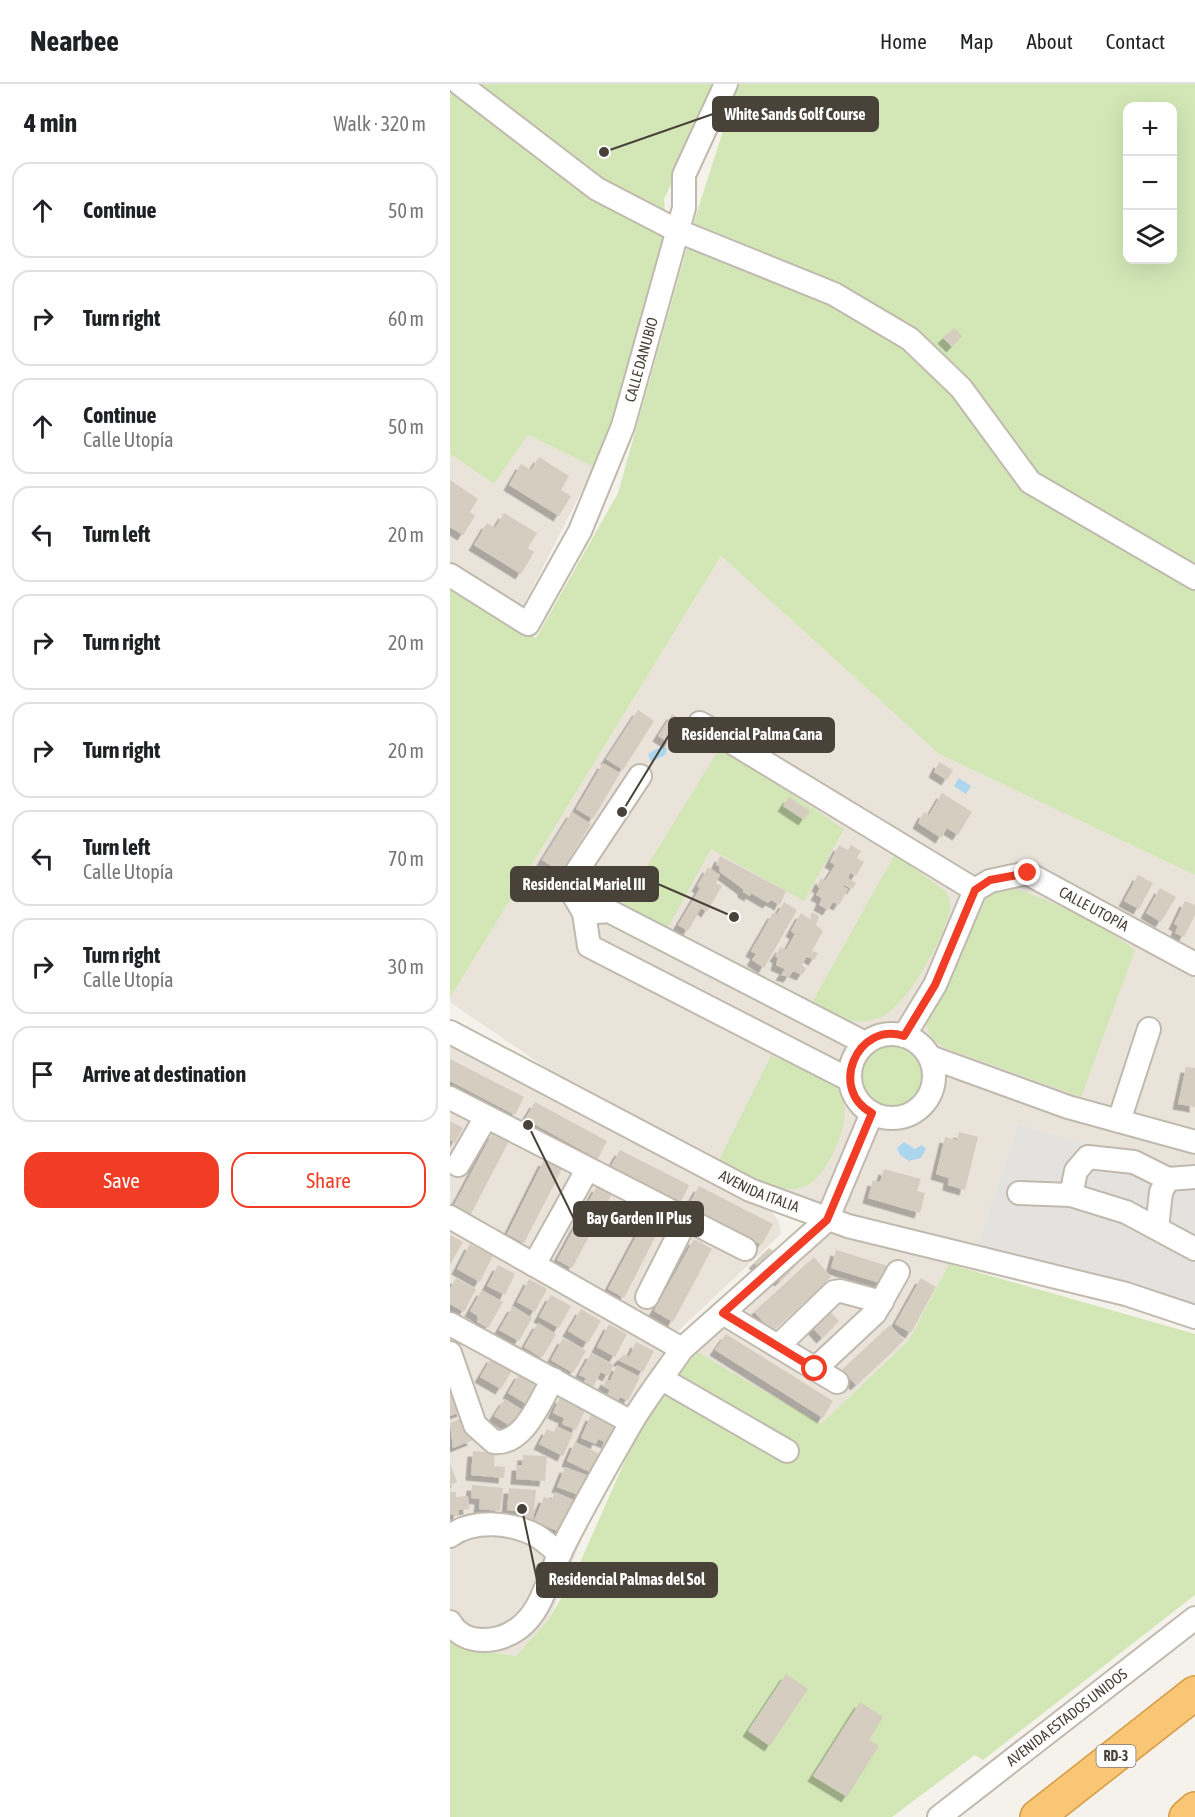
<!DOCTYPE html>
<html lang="en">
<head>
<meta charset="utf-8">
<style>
  body { margin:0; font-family:"Asap Condensed",sans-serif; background:#f6f6f6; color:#202124 }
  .controls { position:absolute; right:18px; top:18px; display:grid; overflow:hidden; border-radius:12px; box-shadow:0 6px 24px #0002 }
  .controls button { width:54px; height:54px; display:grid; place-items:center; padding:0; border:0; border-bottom:2px solid #e0e0e0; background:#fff; color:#202124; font:30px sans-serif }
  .stop { position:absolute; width:18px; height:18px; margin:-14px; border:4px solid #f13c26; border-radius:50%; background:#fff }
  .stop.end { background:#f13c26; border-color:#fff; box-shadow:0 2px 6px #0008 }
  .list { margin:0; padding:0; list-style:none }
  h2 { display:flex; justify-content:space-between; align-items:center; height:78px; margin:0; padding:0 24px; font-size:26px }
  h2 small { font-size:20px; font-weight:400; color:#757577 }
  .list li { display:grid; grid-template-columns:39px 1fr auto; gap:18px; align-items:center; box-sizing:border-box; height:96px; margin:0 12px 12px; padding:0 12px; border:2px solid #e0e0e0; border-radius:18px }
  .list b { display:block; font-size:22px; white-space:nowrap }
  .list p { margin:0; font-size:20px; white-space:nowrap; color:#757577 }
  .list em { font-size:20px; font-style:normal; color:#757577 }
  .actions { display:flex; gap:12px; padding:18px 24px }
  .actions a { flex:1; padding:14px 0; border:2px solid #f13c26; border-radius:18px; text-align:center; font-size:21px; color:#f13c26 }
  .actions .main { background:#f13c26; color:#fff }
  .icon { flex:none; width:33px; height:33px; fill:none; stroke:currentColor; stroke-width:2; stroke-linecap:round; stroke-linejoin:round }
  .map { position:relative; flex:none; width:745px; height:1733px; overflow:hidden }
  header { display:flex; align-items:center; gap:36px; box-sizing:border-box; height:84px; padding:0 30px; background:#fff; border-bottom:2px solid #e0e0e0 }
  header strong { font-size:28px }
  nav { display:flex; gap:33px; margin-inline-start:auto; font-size:21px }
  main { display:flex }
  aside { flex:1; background:#fff }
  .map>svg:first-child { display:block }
</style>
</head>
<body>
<header>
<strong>Nearbee</strong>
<nav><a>Home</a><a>Map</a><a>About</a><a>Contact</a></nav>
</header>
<main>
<aside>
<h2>4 min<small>Walk · 320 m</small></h2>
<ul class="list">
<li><svg class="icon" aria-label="ahead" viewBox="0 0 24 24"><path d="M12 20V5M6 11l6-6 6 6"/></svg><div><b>Continue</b></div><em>50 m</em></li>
<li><svg class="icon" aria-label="right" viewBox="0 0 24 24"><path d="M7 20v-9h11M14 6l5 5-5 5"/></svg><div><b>Turn right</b></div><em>60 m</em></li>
<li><svg class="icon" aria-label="ahead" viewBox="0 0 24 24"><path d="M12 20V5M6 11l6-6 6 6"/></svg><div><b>Continue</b><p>Calle Utopía</p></div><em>50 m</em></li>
<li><svg class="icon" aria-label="left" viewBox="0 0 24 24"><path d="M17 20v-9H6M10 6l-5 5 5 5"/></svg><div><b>Turn left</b></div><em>20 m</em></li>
<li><svg class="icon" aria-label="right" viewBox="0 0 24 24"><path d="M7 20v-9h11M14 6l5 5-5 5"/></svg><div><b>Turn right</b></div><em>20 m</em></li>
<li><svg class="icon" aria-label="right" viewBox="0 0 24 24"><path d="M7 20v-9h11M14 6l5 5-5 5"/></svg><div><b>Turn right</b></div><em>20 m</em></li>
<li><svg class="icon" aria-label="left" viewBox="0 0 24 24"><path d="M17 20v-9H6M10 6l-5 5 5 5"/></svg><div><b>Turn left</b><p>Calle Utopía</p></div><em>70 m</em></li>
<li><svg class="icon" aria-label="right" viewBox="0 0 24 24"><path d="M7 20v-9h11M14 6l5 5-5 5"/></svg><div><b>Turn right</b><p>Calle Utopía</p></div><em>30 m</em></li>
<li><svg class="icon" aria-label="arrive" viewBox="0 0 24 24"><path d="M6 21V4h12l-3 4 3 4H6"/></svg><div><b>Arrive at destination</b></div></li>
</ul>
<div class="actions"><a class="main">Save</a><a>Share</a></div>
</aside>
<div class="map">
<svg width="745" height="1733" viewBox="0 0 745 1733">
  <defs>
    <filter id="shadow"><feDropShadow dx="-5.5" dy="5.5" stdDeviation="0" flood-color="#0004"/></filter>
  </defs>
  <rect width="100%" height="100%" fill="#f5f2eb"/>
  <path fill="#e9e3da" d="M78 351 144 383 71 526 0 478V370L44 400Z
    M271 472 489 670 745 791V1091L568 1040 527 1162 397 1131 314 1098 134 1010 0 918V914Z
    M0 960 320 1125 329 1138 331 1150 226 1249 189 1316 99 1535 66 1572 11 1564 0 1552Z
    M383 1148 499 1180 459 1256 371 1340 193 1336 247 1268Z"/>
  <path fill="#d3e7b6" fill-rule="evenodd" d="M0 0H268L214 115 216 144 173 310 144 383 78 351 44 400 0 370Z
    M288 0H745V791L489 670 271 472 0 914V500L86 554 168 409 247 128ZM678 22H722V176H678Z
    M271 662 394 745 354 817 261 765 215 849 170 826Z
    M445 770 496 808C499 814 501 819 500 826 495 853 457 922 431 933 407 944 382 932 359 924Z
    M554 802C599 814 648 838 685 866L631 1013 495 964C479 954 473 946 479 927L539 810Z
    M406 991a33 33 0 1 1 66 0a33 33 0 1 1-66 0Z
    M321 972C341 980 377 988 390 1008 405 1031 382 1082 362 1098 356 1104 340 1107 332 1105 310 1101 288 1086 269 1076Z
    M499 1180 745 1250V1511L533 1676 525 1671 442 1733H0V1552L11 1564 66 1572 99 1535 124 1492 193 1336 247 1268 371 1340 459 1256Z"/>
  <path fill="#e4e2df" d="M568 1040 745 1091V1226L527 1162Z"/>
  <path fill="#abd6ee" d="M212 662 217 665 215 671 201 678 198 670Z
    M509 694 521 702 516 710 504 702Z
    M454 1058 465 1065 472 1061 476 1065 471 1074 459 1077 450 1071 447 1064Z"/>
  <path fill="#d6cdc1" filter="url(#shadow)" d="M504 244 512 252 502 263 493 254Z
    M89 373 119 392 111 406 121 412 109 432 59 401 71 380 81 386Z
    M0 396 28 415 20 428 25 432 13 451 0 443Z
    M54 429 87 449 78 464 84 468 71 490 24 461 37 439 45 444Z
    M188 626 204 637 173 686 156 675Z
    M222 630 234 637 219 659 208 652Z
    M489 678 503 686 497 696 484 688Z
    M153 679 170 689 143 735 126 725Z
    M492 709 522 728 508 751 497 744 491 754 468 739 474 728 479 731Z
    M339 713 360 727 354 736 333 722Z
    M122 728 141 740 111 788 92 776Z
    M389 761 398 766 401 761 411 767 407 774 414 778 406 792 400 789 398 794 406 799 402 805 394 800 393 802 398 805 389 821 383 818 378 826 369 821 372 814 366 811 370 804 367 802 371 794 375 797 385 781 380 778Z
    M270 772 336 807 330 821 321 816 318 819 301 809 300 812 293 808V805L270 788 269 782 266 781Z
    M258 783 270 791 266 799 272 802 257 828 251 824 238 847 228 841 250 804 247 802Z
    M688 791 703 799 689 825 674 817Z
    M710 804 726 813 711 838 696 829Z
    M735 817 745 821V831L734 853 725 849 728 842 724 840Z
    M334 818 347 826 314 884 302 876 306 870 301 867 323 829 327 830Z
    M362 828 369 832 366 841 373 847 362 867 368 869 364 876 357 872 352 881 356 885 352 891 343 887 339 893 331 891 335 885 326 881 328 874 325 872 331 863 336 866 345 850 341 847 351 829 360 836Z
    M0 975 74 1013 65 1031 0 997Z
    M736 983 745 984V1023L728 1020Z
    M85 1018 157 1057 148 1075 75 1035Z
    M0 1037 13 1044 5 1059 0 1056Z
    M43 1048 59 1057 21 1130 4 1121Z
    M509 1048 528 1053 515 1106 498 1101 499 1094 486 1090 495 1053 507 1056Z
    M170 1066 239 1101 231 1118 161 1082Z
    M94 1076 112 1085 74 1159 57 1150Z
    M434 1085 471 1095 467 1107 475 1109 470 1129 418 1114 423 1096 430 1098Z
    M147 1102 162 1110 122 1184 107 1176Z
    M249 1102 323 1140 312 1161 238 1122Z
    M198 1130 213 1138 174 1214 158 1205Z
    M0 1151 13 1158 0 1181Z
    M244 1155 262 1165 223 1238 204 1227Z
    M20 1160 43 1172 30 1198 7 1185Z
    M319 1164 345 1183 330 1197 304 1179Z
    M386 1166 438 1182 433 1200 381 1184Z
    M364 1173 381 1193 322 1247 304 1228Z
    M48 1181 65 1190 55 1211 37 1202Z
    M6 1194 26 1205 14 1228 0 1220V1205Z
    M471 1194 486 1203 461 1249 445 1240Z
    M79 1195 97 1205 85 1228 67 1218Z
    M32 1206 53 1218 38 1244 27 1238 28 1232 20 1227Z
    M101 1211 121 1222 109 1244 89 1233Z
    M63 1222 82 1234 69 1257 49 1246Z
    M131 1225 151 1237 138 1259 118 1247Z
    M379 1227 389 1237 372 1254 362 1243Z
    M88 1239 106 1250 92 1274 74 1263Z
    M159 1240 177 1250 165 1273 147 1263Z
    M440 1241 454 1256 406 1301 392 1286Z
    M276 1250 383 1317 373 1334 265 1266Z
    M113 1254 136 1267 123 1289 101 1276Z
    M186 1258 204 1267 193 1288 168 1276 174 1270 179 1273Z
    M141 1269 164 1281 158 1292 151 1288 143 1303 134 1298 136 1294 129 1291Z
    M42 1273 63 1285 51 1305 30 1293Z
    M167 1281 190 1293 178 1317 170 1313 168 1317 157 1311 160 1306 153 1302 156 1295 160 1297Z
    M70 1289 90 1301 78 1321 58 1309Z
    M3 1302 13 1327 0 1332V1304Z
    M110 1313 136 1324 126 1346 112 1340 114 1334 103 1329Z
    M55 1315 74 1327 63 1344 44 1332Z
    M141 1331 165 1340 157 1359 148 1355 146 1360 131 1354Z
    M14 1333 23 1356 3 1364 0 1339Z
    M107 1342 123 1350 113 1372 89 1360 97 1345 104 1348Z
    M125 1358 152 1371 144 1390 117 1377Z
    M23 1367 45 1369 44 1382 55 1383 54 1394 21 1391Z
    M73 1371 97 1372 95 1397 66 1395 67 1381H72Z
    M0 1380 7 1398 0 1401Z
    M115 1383 139 1392 131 1412 107 1403Z
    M22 1401 53 1404 50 1427 29 1425 30 1415 21 1414Z
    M59 1404 86 1406 83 1437 68 1436 69 1427 57 1426Z
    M0 1408H6V1413L18 1412 19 1425 9 1426V1430L0 1431Z
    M105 1408 126 1417 112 1449 84 1437 94 1413 102 1416Z
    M336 1590 358 1605 320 1662 298 1647Z
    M410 1618 433 1633 419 1656 429 1662 397 1713 363 1692Z"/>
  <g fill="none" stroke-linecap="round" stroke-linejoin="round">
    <defs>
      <g id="minor">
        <path d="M10 0 147 105 228 147 384 210 460 255 511 304 580 398 745 494"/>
        <path id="s1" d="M0 491 78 540 130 447 173 342 234 124V91L276 0"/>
        <path d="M250 639 525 806"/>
        <path d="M190 692 121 796 120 805 134 829 139 862 400 996"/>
        <path d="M134 829 159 827 415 959"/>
        <path id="s2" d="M0 948 300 1106 398 1142 676 1210 745 1233"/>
        <circle cx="442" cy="992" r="42"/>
        <path id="s3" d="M454 952 485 901 525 806 540 797 577 789 745 880"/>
        <path d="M480 973 618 1023 745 1058"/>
        <path d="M0 1014 295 1165"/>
        <path d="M669 1037 699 945"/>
        <path d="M8 1081 36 1033"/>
        <path d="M569 1109 621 1111 676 1128 745 1165"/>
        <path d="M621 1111 626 1087 638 1073 684 1078 718 1095"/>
        <path d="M0 1133 232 1265 377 1136 422 1029"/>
        <path d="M707 1144 711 1108 718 1095 745 1093"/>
        <path d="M84 1181 137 1086"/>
        <path d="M197 1213 236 1136"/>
        <path d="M273 1229 387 1298"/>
        <path d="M0 1240 181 1338"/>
        <path d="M328 1262 384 1208 391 1207 432 1218"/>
        <path d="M0 1269 25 1341 44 1358C74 1361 90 1317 103 1295"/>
        <path d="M365 1285 425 1229 448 1188"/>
        <path d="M212 1295 337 1367"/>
        <path d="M0 1452C23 1435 62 1438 87 1452 95 1457 102 1464 110 1470"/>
        <path d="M0 1538C14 1563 49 1559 69 1544 92 1527 98 1494 110 1469 131 1426 156 1383 180 1341 195 1315 215 1290 232 1265"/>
        <path id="s4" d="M489 1733 745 1534"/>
      </g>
      <path id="highway" d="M587 1733 745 1609
        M736 1733 745 1725"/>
    </defs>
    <use href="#minor" stroke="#c0b9ae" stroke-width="26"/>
    <use href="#highway" stroke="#d89b43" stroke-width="36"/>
    <use href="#minor" stroke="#fff" stroke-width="22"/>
    <use href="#highway" stroke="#f8c674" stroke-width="33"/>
  </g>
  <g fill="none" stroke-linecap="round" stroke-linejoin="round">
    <path stroke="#f13c26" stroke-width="8" d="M365 1285 273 1229 377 1136 422 1029C378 1006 407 937 454 952L485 901 525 806 540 796 578 789"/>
  </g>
  <g text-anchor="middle" stroke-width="6" stroke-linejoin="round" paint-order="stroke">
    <rect fill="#fff" stroke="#807b74" stroke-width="1.5" x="646.5" y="1661" width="39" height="22" rx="4.5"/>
    <g font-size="14" font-weight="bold" fill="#494239">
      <text x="666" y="1677">RD-3</text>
    </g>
    <g font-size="15" fill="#494239" stroke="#fff">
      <text dy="5" stroke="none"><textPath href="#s1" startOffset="381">CALLE DANUBIO</textPath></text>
      <text dy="5" stroke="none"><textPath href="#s3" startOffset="294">CALLE UTOPÍA</textPath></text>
      <text dy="5" stroke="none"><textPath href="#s2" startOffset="348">AVENIDA ITALIA</textPath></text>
      <text dy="5" stroke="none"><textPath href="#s4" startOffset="162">AVENIDA ESTADOS UNIDOS</textPath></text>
    </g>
  </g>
  <path fill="none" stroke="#494239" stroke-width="2" d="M154 68L263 30M172 728L219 651M284 833L208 800M78 1041L124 1135M72 1425L87 1496"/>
  <g fill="#494239" stroke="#fff" stroke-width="2">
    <circle cx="154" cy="68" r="6"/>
    <circle cx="172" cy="728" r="6"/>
    <circle cx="284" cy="833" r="6"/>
    <circle cx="78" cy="1041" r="6"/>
    <circle cx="72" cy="1425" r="6"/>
  </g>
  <g fill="#494239" stroke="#494239" stroke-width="2">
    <rect x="263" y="13" width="165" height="34" rx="6"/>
    <rect x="219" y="634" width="165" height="34" rx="6"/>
    <rect x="61" y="783" width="147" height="34" rx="6"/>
    <rect x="124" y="1118" width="129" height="34" rx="6"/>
    <rect x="87" y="1479" width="180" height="34" rx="6"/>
  </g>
  <g font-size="16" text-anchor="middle" font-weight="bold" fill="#fff">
    <text x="345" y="36">White Sands Golf Course</text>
    <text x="302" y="656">Residencial Palma Cana</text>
    <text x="134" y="806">Residencial Mariel III</text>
    <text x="189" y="1140">Bay Garden II Plus</text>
    <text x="177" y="1501">Residencial Palmas del Sol</text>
  </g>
</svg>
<div class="controls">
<button>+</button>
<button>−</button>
<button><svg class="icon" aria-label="layers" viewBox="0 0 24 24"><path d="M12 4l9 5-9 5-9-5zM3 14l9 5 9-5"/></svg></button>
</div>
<div class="stop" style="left:365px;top:1285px"></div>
<div class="stop end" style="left:578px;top:789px"></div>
</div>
</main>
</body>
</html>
